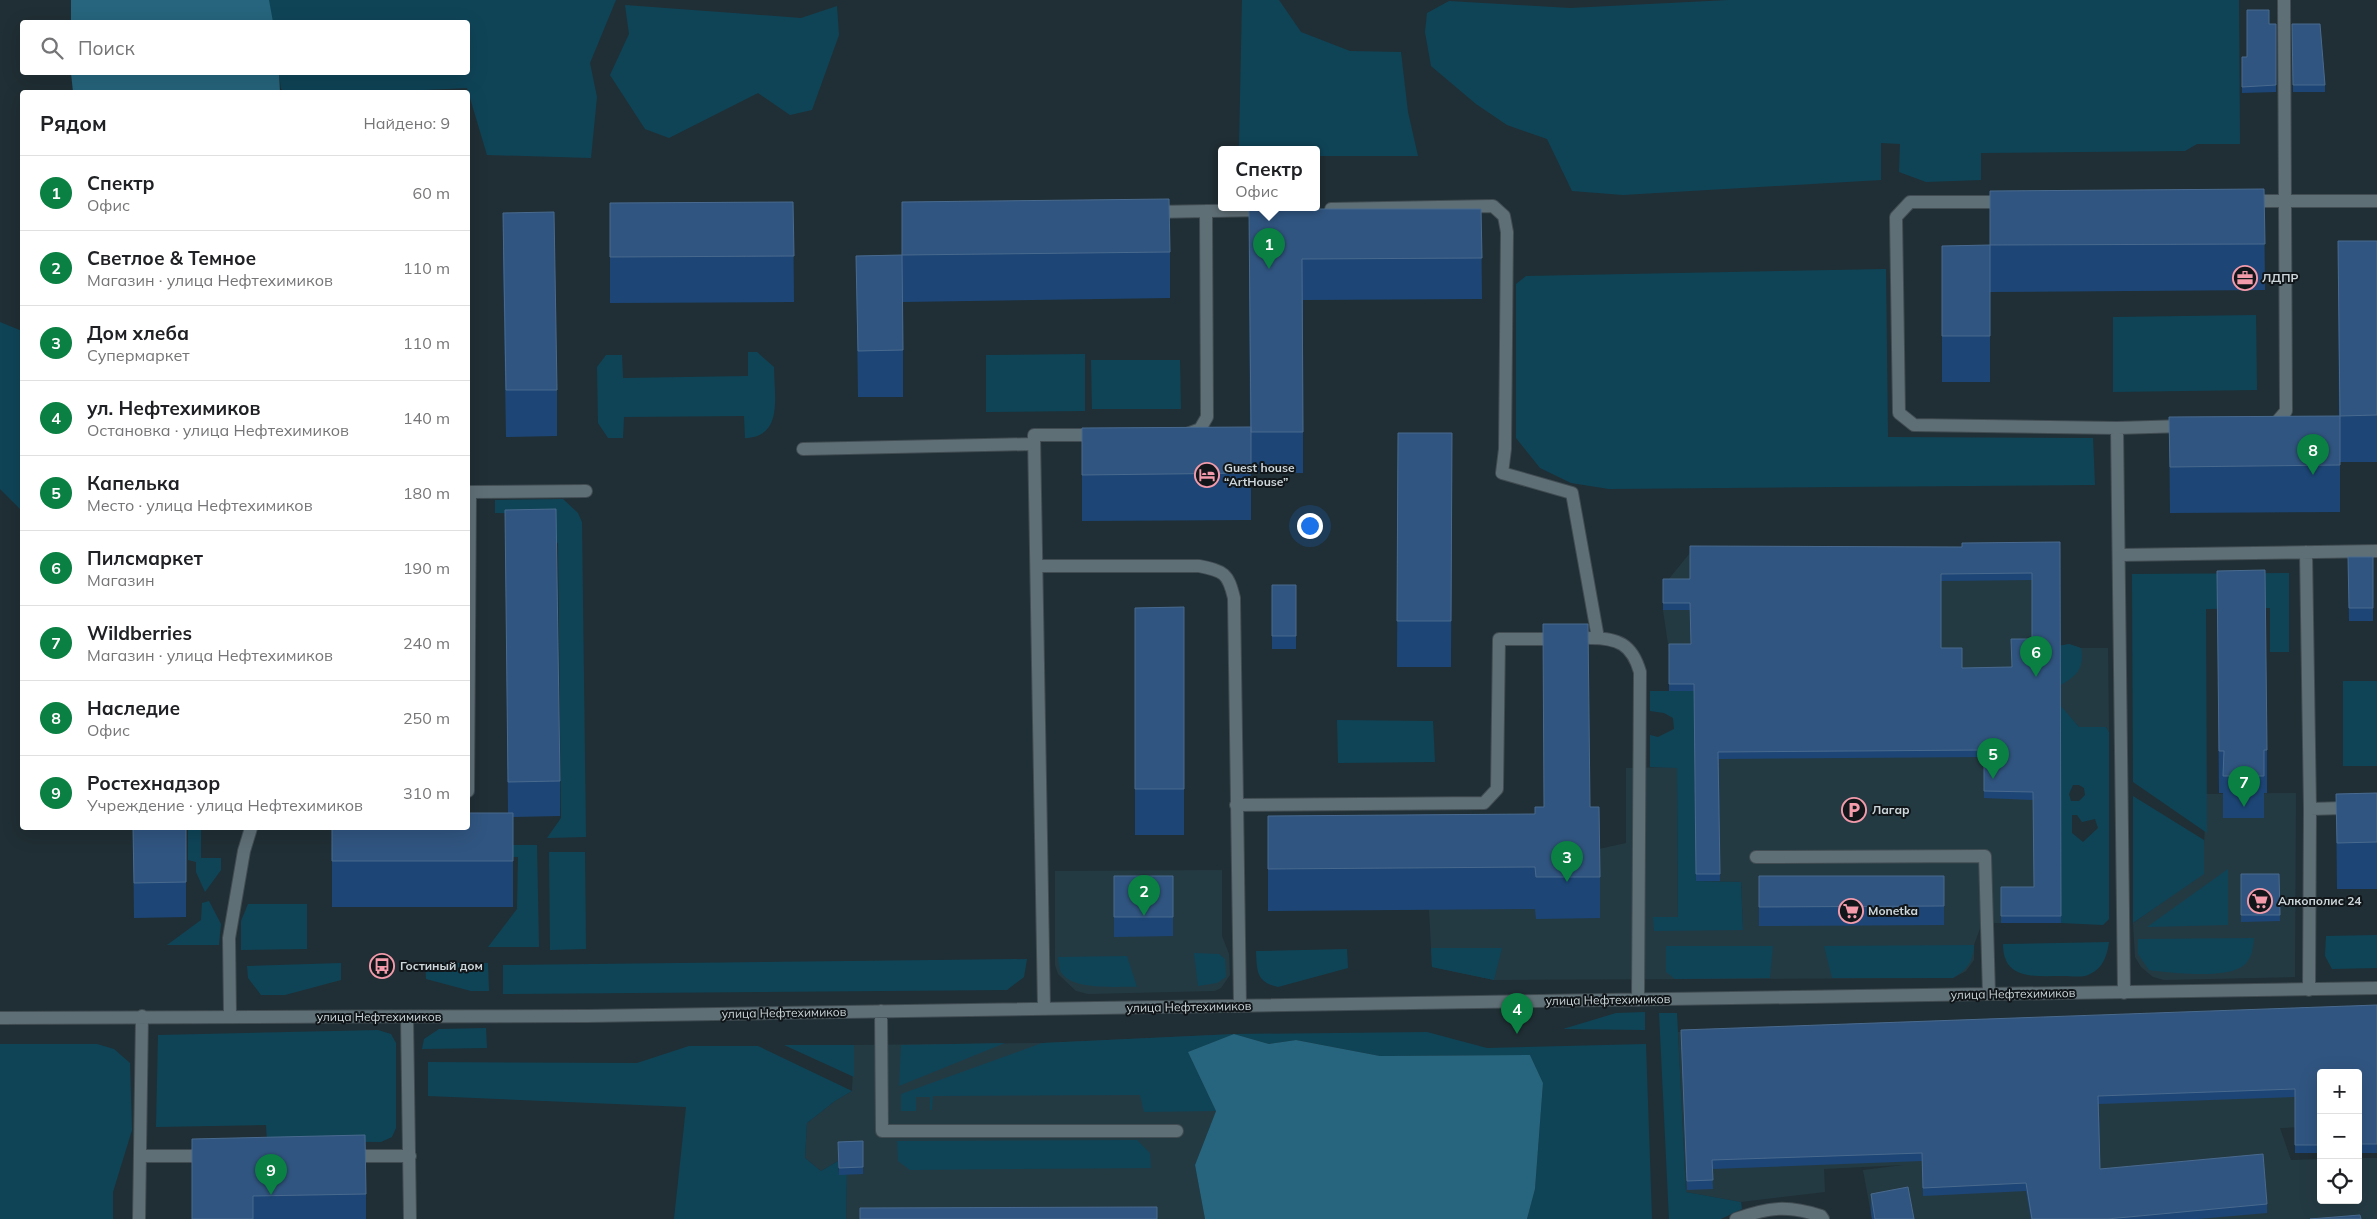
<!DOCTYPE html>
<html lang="ru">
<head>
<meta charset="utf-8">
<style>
  body { margin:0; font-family:Mulish,sans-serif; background:#f6f6f6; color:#202124 }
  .controls { position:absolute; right:15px; bottom:15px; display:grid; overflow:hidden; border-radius:5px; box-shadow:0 5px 20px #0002 }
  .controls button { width:45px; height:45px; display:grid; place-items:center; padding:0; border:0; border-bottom:1px solid #e0e0e0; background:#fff; color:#202124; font:25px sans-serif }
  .you { position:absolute; left:1309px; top:525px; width:18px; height:18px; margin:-12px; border:4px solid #fff; border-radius:50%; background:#1a73e8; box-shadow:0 0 0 8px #1a73e833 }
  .badge { display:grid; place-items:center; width:32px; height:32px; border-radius:50%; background:#0b8043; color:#fff; font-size:16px; font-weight:700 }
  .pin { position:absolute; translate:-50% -41px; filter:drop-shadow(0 1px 2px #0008) }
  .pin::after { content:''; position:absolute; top:26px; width:18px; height:15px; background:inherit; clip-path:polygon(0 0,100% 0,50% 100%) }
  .popup { position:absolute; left:1218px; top:146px; width:102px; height:65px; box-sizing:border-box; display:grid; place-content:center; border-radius:5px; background:#fff; filter:drop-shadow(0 1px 4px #0005); font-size:16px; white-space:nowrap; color:#757577 }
  .popup b { font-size:19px; color:#202124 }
  .popup::after { content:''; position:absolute; left:50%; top:100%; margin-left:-10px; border:10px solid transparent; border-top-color:#fff }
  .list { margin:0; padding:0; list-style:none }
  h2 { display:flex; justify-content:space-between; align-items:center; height:65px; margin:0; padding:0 20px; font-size:21px }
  h2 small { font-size:16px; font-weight:400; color:#757577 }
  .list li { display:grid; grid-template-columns:32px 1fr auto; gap:15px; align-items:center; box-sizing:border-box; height:75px; padding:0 20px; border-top:1px solid #e0e0e0 }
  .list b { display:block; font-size:19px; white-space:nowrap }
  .list p { margin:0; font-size:16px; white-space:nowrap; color:#757577 }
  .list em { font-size:16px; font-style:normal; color:#757577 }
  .icon { flex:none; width:28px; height:28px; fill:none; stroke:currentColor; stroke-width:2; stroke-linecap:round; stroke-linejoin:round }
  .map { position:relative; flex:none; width:2377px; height:1219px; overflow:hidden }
  .search { position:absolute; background:#fff; box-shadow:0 5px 20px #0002; left:20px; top:20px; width:450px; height:55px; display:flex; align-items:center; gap:12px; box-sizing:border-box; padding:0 18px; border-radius:5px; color:#757577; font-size:19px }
  .panel { position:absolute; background:#fff; box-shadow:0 5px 20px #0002; left:20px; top:90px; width:450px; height:740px; border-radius:5px }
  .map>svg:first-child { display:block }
</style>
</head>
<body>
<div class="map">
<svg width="2377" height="1219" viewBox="0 0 2377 1219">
  <rect width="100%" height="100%" fill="#202f35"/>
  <path fill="#243a43" d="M2060 550 2059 646 2069 644 2081 648H2108L2109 732 2106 727H2079L2060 706 2061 923H1982L1974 945V960L1966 971 1953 978 1494 980 1432 967 1429 909 1535 908 1599 849 1626 843V768L1677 767 1678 917 1743 930 1741 882 1696 881 1694 691H1669V651L1663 610V586L1690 553Z
    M2296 793 2295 977 2164 980 2153 977 2141 967 2135 957 2133 923 2203 874 2206 794Z
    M1222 870V936L1229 954 1230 975 1221 988 1215 991 1088 994 1076 991 1058 974 1055 965V871Z
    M2377 1008 2358 1073H2321V1126L2263 1129 2280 1128 2291 1160 2321 1159V1200H2358V1158H2377V1219H1872L1863 1170 1903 1165 1824 1169 1825 1192 1741 1202 1686 1192 1678 1032Z
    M1234 1034 1216 1111 1195 1165 1205 1219H846L847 1175 839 1174 838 1161 821 1171 805 1158 807 1123 835 1101 852 1091 854 1045 1042 1043Z"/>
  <path fill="#0f4457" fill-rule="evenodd" d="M268 0H616L590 63 597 97 591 158 487 155 467 88 384 92H285L281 89 279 73 468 72V22H272Z
    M1242 0H1279L1301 32 1350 51 1401 52 1408 112 1418 156H1317L1316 150H1244L1239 147Z
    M1728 0H2239L2240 144H2197L2185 151 1981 153V180L1926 182 1899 172 1900 144 1881 143V180L1623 195 1572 191 1547 139 1507 125 1476 104 1431 66 1425 32 1427 13 1449 1 1570 8Z
    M625 5 801 18 837 6 839 35 812 110 790 115 758 93 669 138 645 129 610 75 629 34Z
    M1886 269 1888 437 2093 438 2095 485 1609 489 1571 483 1540 468 1516 438V284L1526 276Z
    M2256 315 2257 390 2113 392V317Z
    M0 322 22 331V511L0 489Z
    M748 352H757L774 367C774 395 784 437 745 438L744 416 624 417 623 438H608L598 423 597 367 606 355H622L623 378 748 376Z
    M1085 354V411L986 412V355Z
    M1091 360H1180L1181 409H1092Z
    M563 499 578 513 582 522 586 837 547 838 561 818 558 544 541 514 495 513V500Z
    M2289 573V652H2270V608L2206 609 2207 833 2133 782 2132 574Z
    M2069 644 2081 648C2085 669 2076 677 2059 686L2058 646Z
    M2343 681H2377V766H2343Z
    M1650 691H1694L1696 881 1741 882 1743 930 1654 931 1653 917H1678L1677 768 1650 767V735L1658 737 1674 729 1673 718 1664 713 1650 711Z
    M2060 705 2079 727H2106L2109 732V919L2103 925 2061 923ZM2073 785H2079L2084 788 2085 795 2079 801H2071L2069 794ZM2072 815H2077L2082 822 2095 819 2098 828 2083 842 2072 833Z
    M1337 720 1433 721 1435 762 1338 763Z
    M2133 796 2204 840V874L2133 923Z
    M188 828H201V858H221V870L205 892 196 872V862L188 860Z
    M487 845H537L539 947H488L517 909 518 857 487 856Z
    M549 852H585L586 949 550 950Z
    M2228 869V925L2147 927Z
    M209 901 221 924 219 945H167L201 920 202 903Z
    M248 904H307V949L241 950V921Z
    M2377 935V968L2332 969 2325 956 2326 936Z
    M2254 938C2253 948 2252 959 2243 966 2226 979 2170 973 2149 970L2138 954V939Z
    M2109 942C2107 956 2103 968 2090 974 2084 978 2071 976 2064 976 2036 976 2003 981 2003 944Z
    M1974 945C1973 962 1968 969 1953 978H1832L1824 946Z
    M1666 946H1773L1770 978 1675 979 1666 972Z
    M1431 948H1502L1494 980 1432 967Z
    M1347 949 1348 968 1278 987C1256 982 1257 971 1256 951Z
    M1194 953 1219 954 1225 959 1226 977 1217 983 1198 986Z
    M1127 956 1137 987C1117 986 1072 991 1061 972 1059 968 1059 962 1058 957Z
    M1027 959 1024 977 1007 990 503 994V965Z
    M341 963V980L285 995H261L248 978 247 966Z
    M425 963H488L489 991H471L426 979Z
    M1645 1012V1030L1563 1029 1616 1013Z
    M1659 1013H1677L1686 1192 1741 1202 1742 1209 1721 1219H1669Z
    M486 1028 487 1048 422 1049 424 1039 439 1029Z
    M378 1030 391 1034 396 1043V1128L392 1137 381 1142 267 1141 266 1125 156 1127 158 1035Z
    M1427 1032 1487 1048 1646 1044 1652 1219H1527L1535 1189 1543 1083 1530 1055 1380 1056 1296 1040 1269 1044 1234 1034 1188 1052 1216 1111 1144 1112 1140 1095 933 1096 932 1110H930V1097H916V1111H901V1094L1042 1043 1234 1034Z
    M1005 1043 899 1086 901 1045Z
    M0 1044H97L114 1049 130 1063 132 1130 113 1192V1219H0Z
    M784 1045H854V1077Z
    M689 1046H758L852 1091 835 1101 807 1123 805 1158 821 1171 838 1161 839 1174H847L846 1219H674L686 1107 428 1096V1062L637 1063Z
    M1137 1140 1150 1153 1151 1168 910 1170 898 1161 897 1141Z"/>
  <path fill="#26657d" d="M71 0H269L273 22H71Z
    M71 73H279L280 92H73Z
    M1234 1034 1269 1044 1296 1040 1380 1056 1530 1055 1543 1083 1535 1189 1527 1219H1205L1195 1165 1216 1111 1188 1052Z"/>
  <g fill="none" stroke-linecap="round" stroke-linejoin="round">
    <defs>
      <path id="minor" d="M2250 201H2377
        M2007 202H1910L1896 217 1899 413 1914 425 2117 428
        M1331 209 1493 206 1504 216 1507 232 1505 449 1502 473 1572 493 1598 638
        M1153 212 1266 210
        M2269 424H2275L2286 411 2284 0
        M1187 434 1200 429 1207 417 1206 211
        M803 449 1034 444
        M2306 552 2310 809 2309 990
        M2120 555 2377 551
        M1037 566H1199C1224 571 1228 573 1234 598L1240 1006
        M1590 638C1618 638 1632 644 1640 672L1638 1000
        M468 791 470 492 586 491
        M1236 805 1484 803 1497 789 1499 639H1560
        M2310 809 2377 807
        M1756 857 1985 856 1989 994
        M2124 993 2117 428 2184 426
        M1044 1009 1034 435H1097
        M881 1011 882 1131H1177
        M230 1015 229 938 244 851 251 828
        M0 1018C196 1016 392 1017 588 1016L2377 988
        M407 1018 410 1219
        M140 1156H208
        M350 1156H410
        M139 1219 142 1016
        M1736 1219C1769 1207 1788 1205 1821 1216L1823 1219"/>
    </defs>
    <use href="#minor" stroke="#404c52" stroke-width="14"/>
    <use href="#minor" stroke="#5f6f76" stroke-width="12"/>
  </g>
  <path fill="#1d4676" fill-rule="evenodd" d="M2269 24H2276V92L2242 93V57H2247Z
    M2292 24 2325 85V92H2293Z
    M2264 189 2265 290 1990 292V382H1942V246L1990 245V191Z
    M793 202 794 302 610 303V203Z
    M902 202 1170 252V298L903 302V397H858L856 256 902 255Z
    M1481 209 1482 299 1303 300V473H1251V520L1082 521V428L1250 427 1249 250Z
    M503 213 557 390V436L506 437 503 260Z
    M2338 241H2377V462H2340V512L2170 513 2169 417 2339 416Z
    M1398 433H1452L1451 667H1397Z
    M505 510 560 781V816L513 817V907H332V828L508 813Z
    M2060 542 2061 923H2001V887H2034L2033 800 1984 798V757L1719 759 1720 881H1696L1694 691H1669V644H1691L1690 610H1663V579H1690L1962 547ZM2032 580V639L2011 667 1962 668 1941 648V581Z
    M2348 557H2373V621H2349Z
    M2217 571 2267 750V793H2264V818H2223V793H2219Z
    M1272 585H1296V649H1272Z
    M1184 607V835H1135V608Z
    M2377 793V889H2337L2336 794Z
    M1590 807 1600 877V918L1536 919 1535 909 1268 911V816L1535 814Z
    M133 828H186V917L134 918Z
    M2241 874H2279L2280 921 2241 922Z
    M1114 876H1173V936L1114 937Z
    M1759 876H1944V925L1759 926Z
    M2377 1005V1153H2358V1073H2321V1153H2295V1097L2099 1104 2100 1169 2267 1204V1213L2198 1219H2031L2026 1191 1923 1196 1922 1161 1712 1169 1713 1189 1687 1190 1681 1038Z
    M192 1139 366 1194V1219H192Z
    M863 1141V1174L839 1175 838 1142Z
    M1871 1194 1914 1219H1872L1871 1213Z"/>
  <path fill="#305580" stroke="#496a8e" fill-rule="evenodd" d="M2247 10H2269V24H2276V85L2242 87V57H2247Z
    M2292 24H2320L2325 85H2293Z
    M2264 189 2265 244 1990 245V191Z
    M1169 199 1170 252 902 255V202Z
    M793 202 794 256 610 257V203Z
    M1249 209H1481L1482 258 1302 259 1303 432H1251Z
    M554 212 557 390H506L503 213Z
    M2338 241H2377V415L2340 416Z
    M1990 245V336H1942V246Z
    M902 255 903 350 858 351 856 256Z
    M2340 416V465L2170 467 2169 417Z
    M1251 427V473L1082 475V428Z
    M1398 433H1452L1451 621H1397Z
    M556 509 560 781 508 782 505 510Z
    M2060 542 2061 916H2001V887H2034L2033 792 1984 791V750L1718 752 1720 874H1696L1694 684H1669V644H1691L1690 603H1663V579H1690V546L1962 547V543ZM2032 573V639H2011L2012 667 1962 668V648H1941V574Z
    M2348 557H2373V608H2349Z
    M2265 570 2267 750H2264V776H2223L2224 751H2219L2217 571Z
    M1272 585H1296V636H1272Z
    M1184 607V789H1135V608Z
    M1543 624H1588L1590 807H1599L1600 877H1536L1535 867 1268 869V816L1535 814V807H1544Z
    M2377 793V842L2337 843 2336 794Z
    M468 813H513V861H332V828H468Z
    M133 828H186V882L134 883Z
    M2241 874H2279L2280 915H2241Z
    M1114 876H1173V917H1114Z
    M1759 876H1944V906L1759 907Z
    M2377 1005V1144H2358V1073H2321V1145H2295V1089L2098 1096 2100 1169 2263 1154 2267 1204 2107 1219H2032L2026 1183 1923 1188 1922 1153 1712 1160 1713 1180 1687 1181 1681 1030Z
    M365 1135 366 1194 253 1196V1219H192V1139Z
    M863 1141V1167L839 1168 838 1142Z
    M1908 1187 1914 1219H1875L1871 1194Z
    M1157 1207V1219H860V1208Z
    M2360 1215 2361 1219H2310Z"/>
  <defs>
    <symbol id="office-ring" viewBox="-11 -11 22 22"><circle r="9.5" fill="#101619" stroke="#f39aab" stroke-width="1.5"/><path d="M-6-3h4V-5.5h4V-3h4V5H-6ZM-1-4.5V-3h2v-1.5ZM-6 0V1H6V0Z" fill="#f39aab"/></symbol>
    <symbol id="hotel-ring" viewBox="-11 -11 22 22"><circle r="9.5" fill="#101619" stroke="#f39aab" stroke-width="1.5"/><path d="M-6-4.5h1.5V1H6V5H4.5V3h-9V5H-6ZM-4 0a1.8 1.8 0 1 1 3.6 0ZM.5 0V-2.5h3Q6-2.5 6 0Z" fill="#f39aab"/></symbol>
    <symbol id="parking-ring" viewBox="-11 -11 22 22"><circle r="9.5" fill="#101619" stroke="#f39aab" stroke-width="1.5"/><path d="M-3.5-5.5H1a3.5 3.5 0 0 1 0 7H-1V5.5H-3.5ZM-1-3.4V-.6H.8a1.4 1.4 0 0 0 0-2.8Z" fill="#f39aab"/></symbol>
    <symbol id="supermarket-ring" viewBox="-11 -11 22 22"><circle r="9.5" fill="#101619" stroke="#f39aab" stroke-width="1.5"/><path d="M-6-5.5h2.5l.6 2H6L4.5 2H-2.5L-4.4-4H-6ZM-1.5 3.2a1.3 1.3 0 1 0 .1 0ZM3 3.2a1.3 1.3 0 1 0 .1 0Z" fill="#f39aab"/></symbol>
    <symbol id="bus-ring" viewBox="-11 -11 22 22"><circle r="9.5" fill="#101619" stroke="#f39aab" stroke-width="1.5"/><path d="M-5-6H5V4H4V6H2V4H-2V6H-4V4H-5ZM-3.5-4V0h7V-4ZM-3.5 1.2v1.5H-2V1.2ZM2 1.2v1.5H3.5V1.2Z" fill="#f39aab"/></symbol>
  </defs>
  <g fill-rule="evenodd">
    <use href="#office-ring" x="2231" y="264" width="28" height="28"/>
    <use href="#hotel-ring" x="1193" y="461" width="28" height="28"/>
    <use href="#parking-ring" x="1840" y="796" width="28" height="28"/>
    <use href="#supermarket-ring" x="2246" y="887" width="28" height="28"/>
    <use href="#supermarket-ring" x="1837" y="897" width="28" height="28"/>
    <use href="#bus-ring" x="368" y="952" width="28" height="28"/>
  </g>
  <g text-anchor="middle" stroke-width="4" stroke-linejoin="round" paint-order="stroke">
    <g font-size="12" font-weight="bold" fill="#cdd6da" stroke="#101619" text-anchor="start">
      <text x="2262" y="282">ЛДПР</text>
      <text x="1224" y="472">Guest house<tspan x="1224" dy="14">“ArtHouse”</tspan></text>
      <text x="1872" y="814">Лагар</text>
      <text x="2278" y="905">Алкополис 24</text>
      <text x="1868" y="915">Monetka</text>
      <text x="400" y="970">Гостиный дом</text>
    </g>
    <g font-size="12" fill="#cdd6da" stroke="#101619">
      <text transform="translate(2013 994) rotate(-1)" y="4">улица Нефтехимиков</text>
      <text transform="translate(1608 1000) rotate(-1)" y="4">улица Нефтехимиков</text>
      <text transform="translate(1189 1007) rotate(-1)" y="4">улица Нефтехимиков</text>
      <text transform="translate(784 1013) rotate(-1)" y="4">улица Нефтехимиков</text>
      <text x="379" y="1021">улица Нефтехимиков</text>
    </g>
  </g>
</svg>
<div class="controls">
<button>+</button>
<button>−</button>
<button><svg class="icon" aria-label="locate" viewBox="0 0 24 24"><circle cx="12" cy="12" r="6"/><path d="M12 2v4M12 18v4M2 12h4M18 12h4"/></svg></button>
</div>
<div class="you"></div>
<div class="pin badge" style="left:1269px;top:269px">1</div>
<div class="popup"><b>Спектр</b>Офис</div>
<div class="pin badge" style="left:1144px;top:916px">2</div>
<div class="pin badge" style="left:1567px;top:882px">3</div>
<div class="pin badge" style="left:1517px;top:1034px">4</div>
<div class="pin badge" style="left:1993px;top:779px">5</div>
<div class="pin badge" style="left:2036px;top:677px">6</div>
<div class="pin badge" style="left:2244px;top:807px">7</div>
<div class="pin badge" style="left:2313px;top:475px">8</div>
<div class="pin badge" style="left:271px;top:1195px">9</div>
<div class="search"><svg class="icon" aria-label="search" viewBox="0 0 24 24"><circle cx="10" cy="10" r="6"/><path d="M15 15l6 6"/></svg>Поиск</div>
<section class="panel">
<h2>Рядом<small>Найдено: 9</small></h2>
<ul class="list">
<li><span class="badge">1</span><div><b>Спектр</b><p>Офис</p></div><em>60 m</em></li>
<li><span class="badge">2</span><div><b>Светлое &amp; Темное</b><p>Магазин · улица Нефтехимиков</p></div><em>110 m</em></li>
<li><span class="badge">3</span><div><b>Дом хлеба</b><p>Супермаркет</p></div><em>110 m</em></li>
<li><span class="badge">4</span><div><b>ул. Нефтехимиков</b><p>Остановка · улица Нефтехимиков</p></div><em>140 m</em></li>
<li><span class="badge">5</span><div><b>Капелька</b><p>Место · улица Нефтехимиков</p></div><em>180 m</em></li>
<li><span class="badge">6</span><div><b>Пилсмаркет</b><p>Магазин</p></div><em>190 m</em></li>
<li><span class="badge">7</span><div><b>Wildberries</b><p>Магазин · улица Нефтехимиков</p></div><em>240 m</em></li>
<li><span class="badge">8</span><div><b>Наследие</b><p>Офис</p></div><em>250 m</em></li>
<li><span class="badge">9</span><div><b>Ростехнадзор</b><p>Учреждение · улица Нефтехимиков</p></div><em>310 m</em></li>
</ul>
</section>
</div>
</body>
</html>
